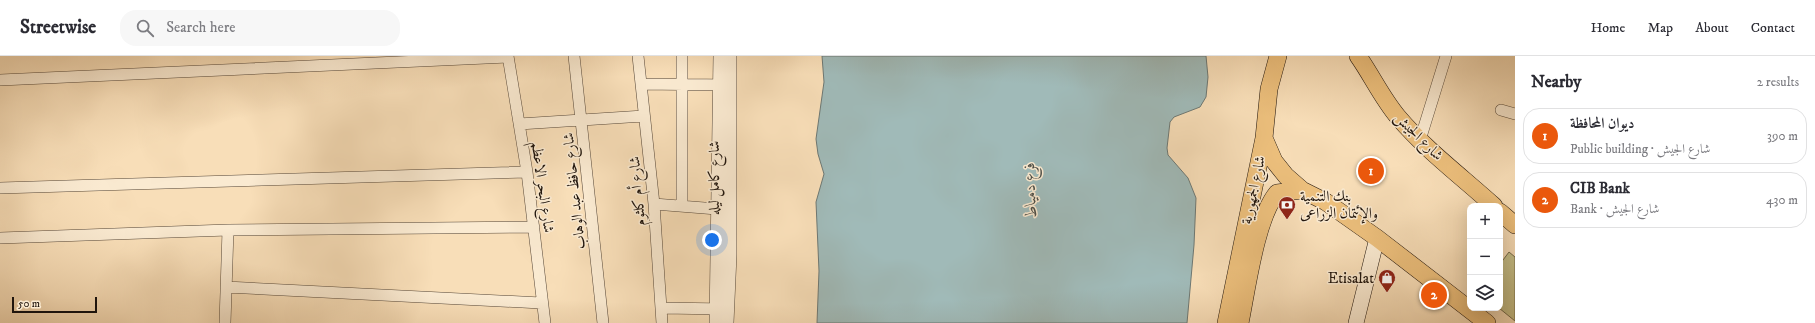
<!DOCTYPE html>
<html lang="en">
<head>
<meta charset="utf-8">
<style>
  body { margin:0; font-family:"IM FELL DW Pica",Amiri,serif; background:#f7f7f7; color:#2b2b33 }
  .controls { position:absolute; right:12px; bottom:12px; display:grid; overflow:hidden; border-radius:8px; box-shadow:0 4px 16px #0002 }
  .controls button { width:36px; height:36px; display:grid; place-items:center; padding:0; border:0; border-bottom:1px solid #e1e1e2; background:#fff; color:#2b2b33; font:20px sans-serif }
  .scale { position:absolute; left:12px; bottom:10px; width:85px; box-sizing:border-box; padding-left:4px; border:2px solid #20150d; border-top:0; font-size:11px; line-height:14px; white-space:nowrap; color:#20150d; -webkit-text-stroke:3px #faead1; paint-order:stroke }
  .you { position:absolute; left:712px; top:184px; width:14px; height:14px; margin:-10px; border:3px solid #fff; border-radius:50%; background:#1a73e8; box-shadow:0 0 0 6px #1a73e833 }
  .badge { display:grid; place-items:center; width:26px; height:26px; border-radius:50%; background:#ea580c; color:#fff; font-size:13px; font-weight:700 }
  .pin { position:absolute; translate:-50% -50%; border:2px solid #fff; box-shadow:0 1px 4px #0006 }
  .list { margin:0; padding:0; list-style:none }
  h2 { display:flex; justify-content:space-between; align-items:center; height:52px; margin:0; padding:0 16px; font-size:17px }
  h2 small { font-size:13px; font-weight:400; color:#7c7c81 }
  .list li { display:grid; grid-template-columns:26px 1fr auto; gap:12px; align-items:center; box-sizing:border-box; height:56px; margin:0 8px 8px; padding:0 8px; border:1px solid #e1e1e2; border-radius:16px }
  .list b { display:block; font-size:15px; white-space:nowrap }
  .list p { margin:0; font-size:13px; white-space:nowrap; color:#7c7c81 }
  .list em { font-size:13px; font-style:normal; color:#7c7c81 }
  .icon { flex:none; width:22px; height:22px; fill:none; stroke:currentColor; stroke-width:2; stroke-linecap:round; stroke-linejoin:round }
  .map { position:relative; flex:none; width:1515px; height:267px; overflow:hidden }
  header { display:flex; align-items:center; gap:24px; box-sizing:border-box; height:56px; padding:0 20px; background:#fff; border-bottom:1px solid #e1e1e2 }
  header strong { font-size:19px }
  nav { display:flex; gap:22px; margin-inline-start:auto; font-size:14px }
  .search { width:280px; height:36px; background:#f7f7f7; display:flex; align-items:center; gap:10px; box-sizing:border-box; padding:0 14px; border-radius:16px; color:#7c7c81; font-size:15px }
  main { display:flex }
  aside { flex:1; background:#fff }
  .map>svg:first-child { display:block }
</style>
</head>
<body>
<header>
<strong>Streetwise</strong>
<div class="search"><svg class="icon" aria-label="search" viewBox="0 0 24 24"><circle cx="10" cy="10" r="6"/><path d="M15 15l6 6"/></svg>Search here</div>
<nav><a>Home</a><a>Map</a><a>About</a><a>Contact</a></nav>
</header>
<main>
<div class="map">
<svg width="1515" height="267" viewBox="0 0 1515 267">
  <rect width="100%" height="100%" fill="#f8deb8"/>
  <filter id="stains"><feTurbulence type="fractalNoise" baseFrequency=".005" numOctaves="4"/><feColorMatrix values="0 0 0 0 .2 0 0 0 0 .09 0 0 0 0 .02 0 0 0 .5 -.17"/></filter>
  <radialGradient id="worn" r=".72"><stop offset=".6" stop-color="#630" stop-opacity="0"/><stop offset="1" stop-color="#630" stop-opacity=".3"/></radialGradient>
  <path fill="#c5bf89" stroke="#726a4b" d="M1509 196 1515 201V265L1499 252 1500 208Z"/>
  <path fill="#a0bab8" stroke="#6d7874" d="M822 0H1206L1208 21 1206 41 1200 51 1174 61 1170 66 1167 92 1168 99 1188 122 1196 142 1194 189 1187 267H817L819 215 816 146 824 118 818 98 816 83 824 26Z"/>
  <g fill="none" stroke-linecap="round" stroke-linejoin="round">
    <defs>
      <path id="minor" d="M508 0 527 116 545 267
        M574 0 603 267
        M638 0 654 148 662 267
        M682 0V150
        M0 24 508 1
        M641 28 728 29
        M1501 54 1515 58
        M519 68 644 60
        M1420 84 1446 0
        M0 132 527 116
        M654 148 717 153
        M0 182 228 174 534 171
        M226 231 541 247
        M662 252 725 253
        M225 267 228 174"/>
      <path id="tertiary" d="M716 267 720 0
        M727 267 730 199V0"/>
      <path id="secondary" d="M1356 267 1377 182"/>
      <path id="primary" d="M1358 0C1372 20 1382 42 1398 61 1426 94 1462 121 1494 150
        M1264 82 1274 105 1286 120 1302 134 1326 146 1377 182 1487 267
        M1500 156 1515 169
        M1226 267 1264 82 1269 33 1278 0
        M1240 267C1247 233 1256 162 1277 137L1302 134"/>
    </defs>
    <use href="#minor" stroke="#564738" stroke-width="12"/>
    <use href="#tertiary" stroke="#564738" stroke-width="14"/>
    <use href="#secondary" stroke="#20150d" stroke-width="16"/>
    <use href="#primary" stroke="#20150d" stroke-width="18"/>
    <use href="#minor" stroke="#faead1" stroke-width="11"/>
    <use href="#tertiary" stroke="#faead1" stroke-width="13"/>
    <use href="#secondary" stroke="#faead1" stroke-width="15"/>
    <use href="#primary" stroke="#ecbf7c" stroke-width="17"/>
  </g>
  <defs>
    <symbol id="bank-pin" viewBox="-11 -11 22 30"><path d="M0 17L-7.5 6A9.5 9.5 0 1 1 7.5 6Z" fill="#8f2418" stroke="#faead1"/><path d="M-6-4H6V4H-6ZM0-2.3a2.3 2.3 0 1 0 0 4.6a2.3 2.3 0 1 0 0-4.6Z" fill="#fff"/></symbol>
    <symbol id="shop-pin" viewBox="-11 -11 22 30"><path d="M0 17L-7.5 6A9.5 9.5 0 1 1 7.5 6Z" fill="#8f2418" stroke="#faead1"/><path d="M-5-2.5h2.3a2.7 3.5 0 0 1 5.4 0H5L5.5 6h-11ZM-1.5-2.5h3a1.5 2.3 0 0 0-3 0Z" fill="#fff"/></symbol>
  </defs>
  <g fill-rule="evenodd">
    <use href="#bank-pin" x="1277" y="139" width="20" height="27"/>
    <use href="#shop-pin" x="1377" y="212" width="20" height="27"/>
  </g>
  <g text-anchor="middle" stroke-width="3" stroke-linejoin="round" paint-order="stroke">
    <g font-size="15" fill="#20150d" stroke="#faead1">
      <text transform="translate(1419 80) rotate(45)" y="5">شارع الجيش</text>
      <text transform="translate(714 122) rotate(-90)" y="5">شارع كامل ليله</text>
      <text transform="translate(543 131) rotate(82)" y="5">شارع البحر الاعظم</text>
      <text transform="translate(1253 134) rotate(-78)" y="5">شارع الجمهورية</text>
      <text transform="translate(574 135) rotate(-96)" y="5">شارع حافظ عبد الوهاب</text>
      <text transform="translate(637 135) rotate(-95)" y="5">شارع أم كلثوم</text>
    </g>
    <g font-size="15" fill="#20150d" stroke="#faead1" text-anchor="start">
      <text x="1300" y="145">بنك التنمية<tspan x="1300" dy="17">والإئتمان الزراعى</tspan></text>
      <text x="1374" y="227" text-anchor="end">Etisalat</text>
    </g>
    <g font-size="16" font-style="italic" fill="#4d4f49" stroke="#faead1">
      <text transform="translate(1029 134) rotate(-92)" y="6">فرع دمياط</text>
    </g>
  </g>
  <rect width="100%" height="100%" filter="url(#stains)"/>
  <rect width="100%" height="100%" fill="url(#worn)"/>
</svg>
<div class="controls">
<button>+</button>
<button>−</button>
<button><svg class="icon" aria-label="layers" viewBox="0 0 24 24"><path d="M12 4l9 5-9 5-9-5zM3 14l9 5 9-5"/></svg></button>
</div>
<div class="scale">50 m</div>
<div class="you"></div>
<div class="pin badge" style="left:1371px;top:115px">1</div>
<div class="pin badge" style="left:1434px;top:239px">2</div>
</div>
<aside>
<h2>Nearby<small>2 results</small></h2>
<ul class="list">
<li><span class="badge">1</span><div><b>ديوان المحافظة</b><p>Public building · شارع الجيش</p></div><em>390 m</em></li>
<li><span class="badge">2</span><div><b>CIB Bank</b><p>Bank · شارع الجيش</p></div><em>430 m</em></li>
</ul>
</aside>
</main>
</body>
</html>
